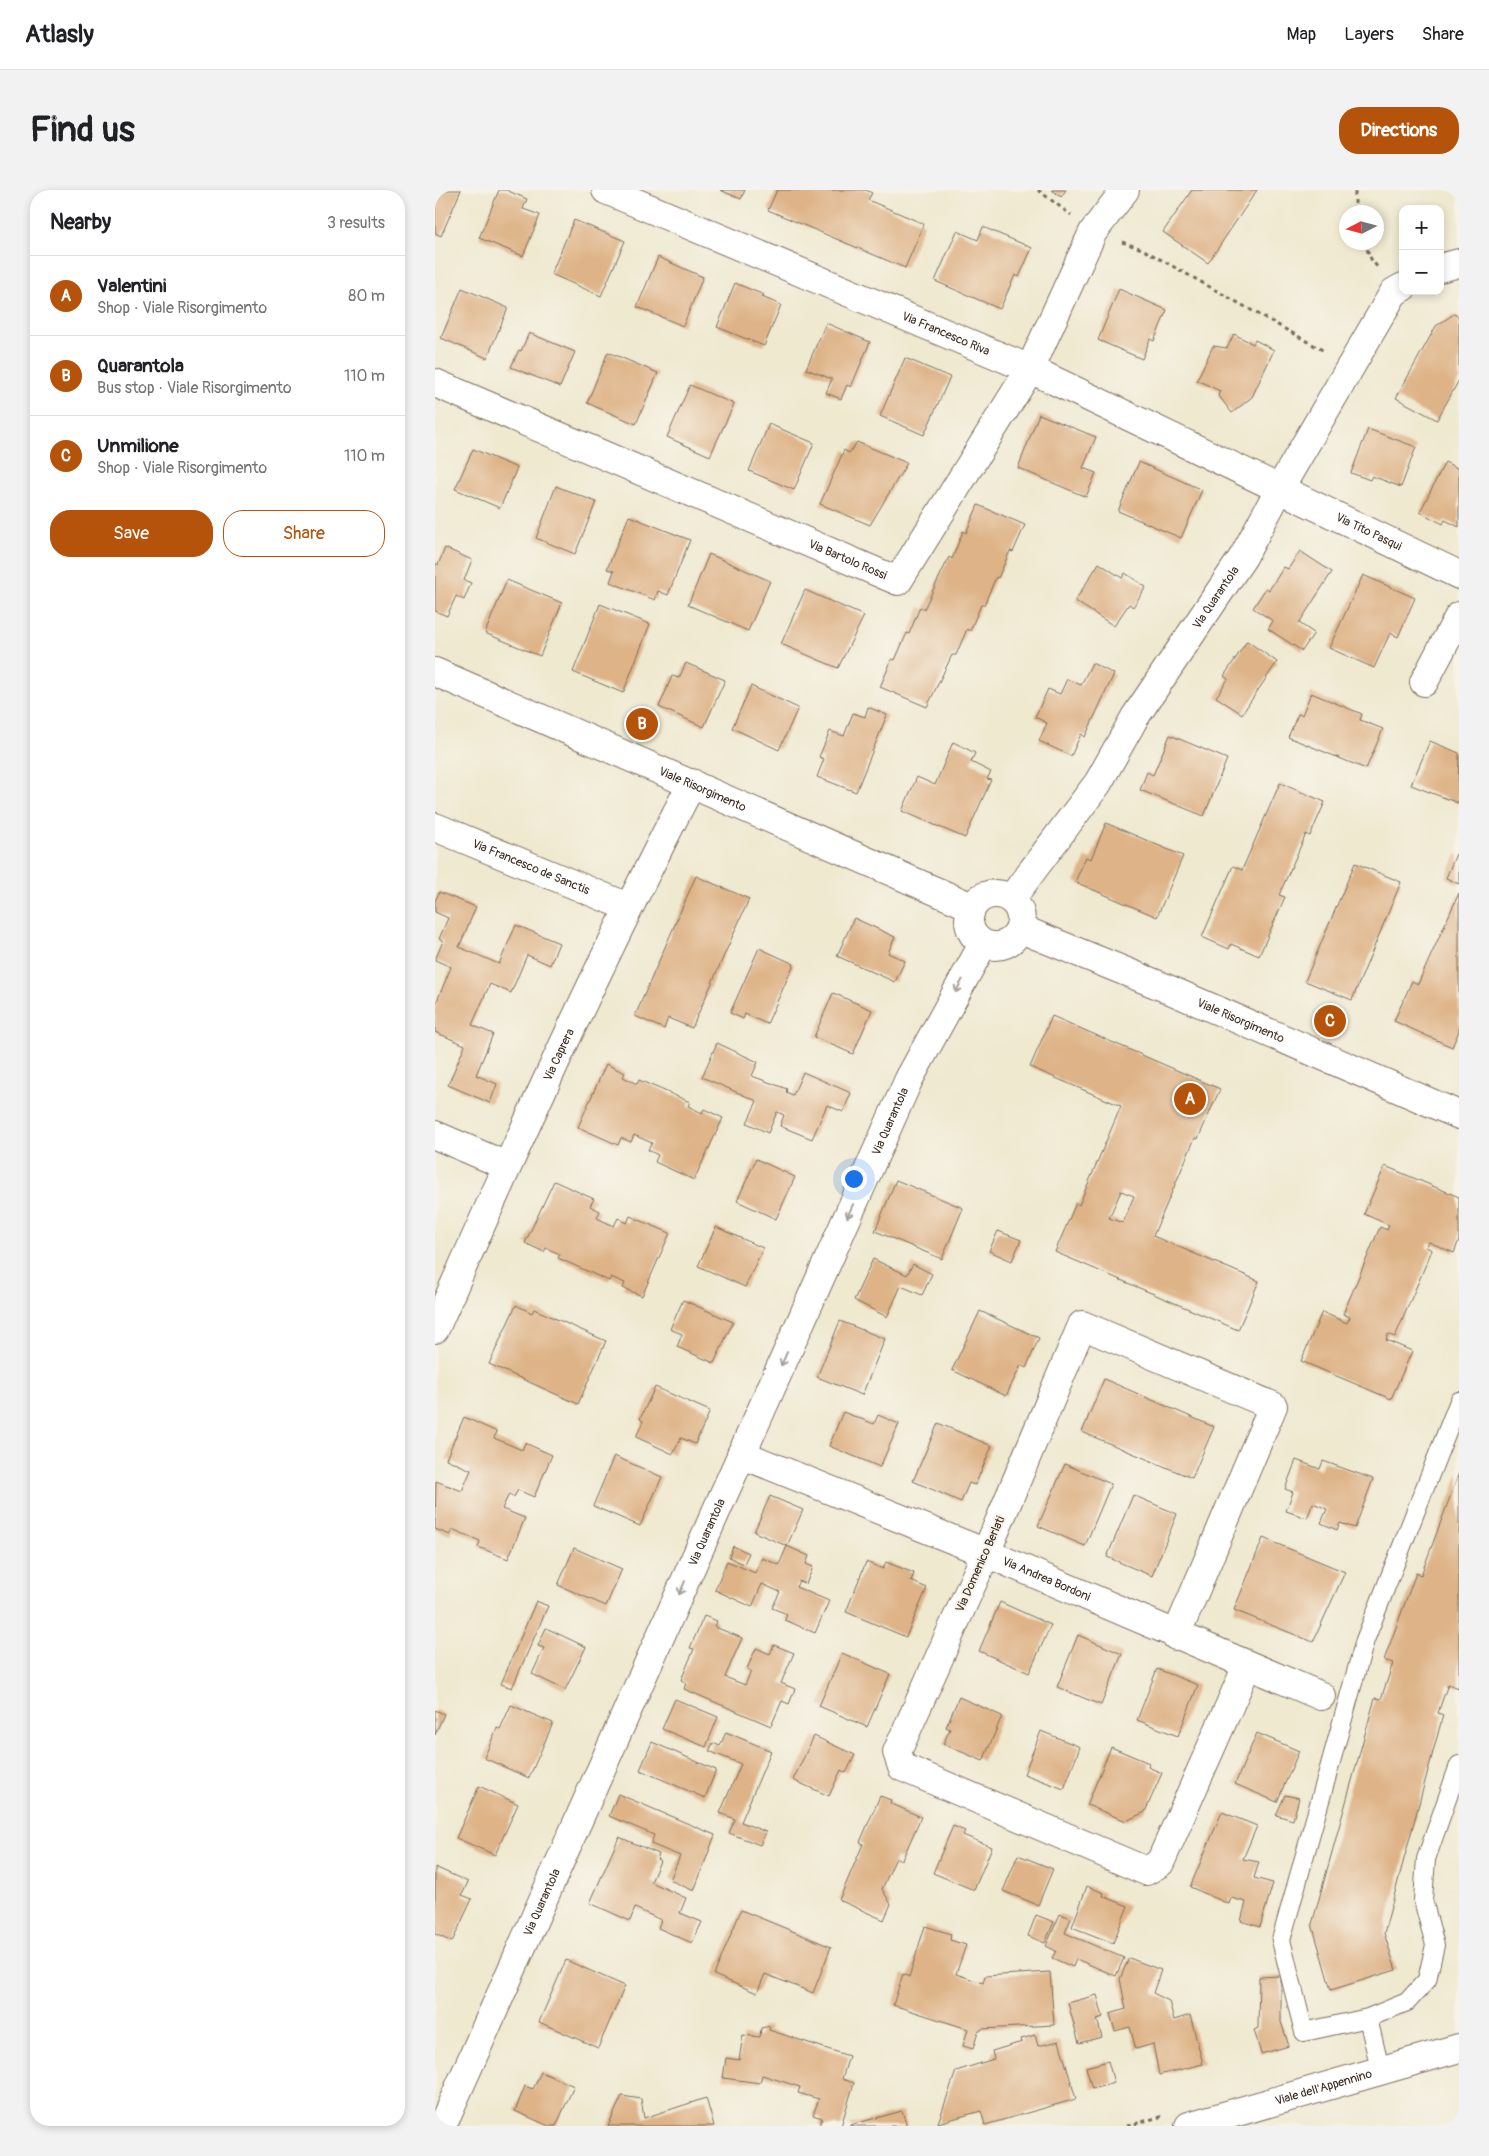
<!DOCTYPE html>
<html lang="en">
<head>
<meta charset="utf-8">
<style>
  body { margin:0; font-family:Pangolin,sans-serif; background:#f2f2f2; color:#202124 }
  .controls { position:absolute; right:15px; top:15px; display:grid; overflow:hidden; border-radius:10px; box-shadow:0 2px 8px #0003 }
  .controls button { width:45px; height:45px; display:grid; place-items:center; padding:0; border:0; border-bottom:1px solid #e0e0e0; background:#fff; color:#202124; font:25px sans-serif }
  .compass { position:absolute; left:904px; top:15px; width:45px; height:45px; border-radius:50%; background:#fff; box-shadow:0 2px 8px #0003; rotate:264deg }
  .you { position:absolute; left:418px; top:988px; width:18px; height:18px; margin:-12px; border:4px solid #fff; border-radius:50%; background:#1a73e8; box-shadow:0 0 0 8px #1a73e833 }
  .badge { display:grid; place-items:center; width:32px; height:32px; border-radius:50%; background:#b45309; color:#fff; font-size:16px; font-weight:700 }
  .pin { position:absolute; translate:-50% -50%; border:2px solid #fff; box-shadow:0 1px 5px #0006 }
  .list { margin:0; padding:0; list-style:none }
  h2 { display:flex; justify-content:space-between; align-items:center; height:65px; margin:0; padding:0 20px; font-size:21px }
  h2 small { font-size:16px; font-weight:400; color:#757577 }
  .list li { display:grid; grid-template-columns:32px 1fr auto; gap:15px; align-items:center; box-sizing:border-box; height:80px; padding:0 20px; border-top:1px solid #e0e0e0 }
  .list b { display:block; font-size:19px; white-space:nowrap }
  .list p { margin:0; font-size:16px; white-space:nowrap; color:#757577 }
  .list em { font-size:16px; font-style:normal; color:#757577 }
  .actions { display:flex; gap:10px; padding:15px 20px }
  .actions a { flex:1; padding:11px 0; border:1px solid #b45309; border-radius:20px; text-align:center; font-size:18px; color:#b45309 }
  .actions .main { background:#b45309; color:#fff }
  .map { position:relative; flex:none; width:1024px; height:1936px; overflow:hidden; border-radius:20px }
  header { display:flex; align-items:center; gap:30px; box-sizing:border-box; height:70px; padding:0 25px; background:#fff; border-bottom:1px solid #e0e0e0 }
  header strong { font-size:24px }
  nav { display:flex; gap:28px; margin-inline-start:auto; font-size:18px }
  .intro { display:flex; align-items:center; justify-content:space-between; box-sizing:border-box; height:120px; padding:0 30px }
  h1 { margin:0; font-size:35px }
  .button { padding:12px 22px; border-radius:20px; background:#b45309; color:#fff; font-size:18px; font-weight:700 }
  main { display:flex; gap:30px; padding:0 30px }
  aside { flex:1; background:#fff; border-radius:20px; box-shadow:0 2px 8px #0003 }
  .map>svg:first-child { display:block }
</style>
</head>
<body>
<header>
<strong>Atlasly</strong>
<nav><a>Map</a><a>Layers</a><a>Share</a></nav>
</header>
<div class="intro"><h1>Find us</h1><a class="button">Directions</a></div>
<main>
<aside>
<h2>Nearby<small>3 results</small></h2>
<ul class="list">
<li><span class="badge">A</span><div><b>Valentini</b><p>Shop · Viale Risorgimento</p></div><em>80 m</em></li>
<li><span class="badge">B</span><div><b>Quarantola</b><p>Bus stop · Viale Risorgimento</p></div><em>110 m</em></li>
<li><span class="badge">C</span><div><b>Unmilione</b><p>Shop · Viale Risorgimento</p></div><em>110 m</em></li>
</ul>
<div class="actions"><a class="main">Save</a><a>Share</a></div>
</aside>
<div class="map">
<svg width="1024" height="1936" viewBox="0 0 1024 1936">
  <rect width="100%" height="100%" fill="#f7f3e8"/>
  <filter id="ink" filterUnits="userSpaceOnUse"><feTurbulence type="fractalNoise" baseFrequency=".02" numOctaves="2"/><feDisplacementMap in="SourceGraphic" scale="10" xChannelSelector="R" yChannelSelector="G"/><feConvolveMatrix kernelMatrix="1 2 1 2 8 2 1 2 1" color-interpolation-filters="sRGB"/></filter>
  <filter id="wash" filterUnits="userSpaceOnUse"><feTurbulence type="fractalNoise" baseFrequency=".0096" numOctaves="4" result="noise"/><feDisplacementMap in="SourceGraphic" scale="20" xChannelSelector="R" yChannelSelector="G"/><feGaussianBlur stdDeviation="1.12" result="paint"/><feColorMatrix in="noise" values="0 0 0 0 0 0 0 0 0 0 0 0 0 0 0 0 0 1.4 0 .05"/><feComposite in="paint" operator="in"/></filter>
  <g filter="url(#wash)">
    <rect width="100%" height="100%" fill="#efe9d0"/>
    <g id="blocks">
      <path fill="#deb387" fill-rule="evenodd" d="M0 0H26L6 46 0 43Z
        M64 0H71L92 9 88 19 105 25 88 66 44 48Z
        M285 0H310L306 9Z
        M342 0H431L437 3 433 10 489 34 470 78 333 20Z
        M617 0H631L626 7Z
        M757 0H822L773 73 728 42Z
        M139 30 190 51 166 106 116 84Z
        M548 37 597 58 584 87 580 85 565 119 500 91 522 41 543 50Z
        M223 67 268 87 248 136 202 117Z
        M300 93 329 105 327 107 346 115 329 156 282 137Z
        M27 98 73 118 52 168 6 148Z
        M684 99 732 120 719 151 715 149 707 169 663 150Z
        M1019 124 1024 127V190L1002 230 961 208 1001 136Z
        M391 133 435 152 416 197 412 195 406 209 391 203 397 189 371 179Z
        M94 143 140 162 125 197 76 177 84 160 86 161Z
        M799 144 818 154 820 150 839 160 817 207 797 223 783 205 785 201 762 190 778 156 792 158Z
        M173 162 223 183 201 234 152 213Z
        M470 168 515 187 489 245 445 226Z
        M255 195 299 214 275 266 232 247Z
        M604 224 661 247 648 278 661 283 651 307 583 278Z
        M334 234 379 253 359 300 314 281Z
        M933 239 981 257 966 297 937 286 935 290 916 283Z
        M422 252 472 273 435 335 385 314 409 260 414 263Z
        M38 259 82 278 65 318 20 299Z
        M704 272 767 300 746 348 683 321Z
        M1010 272 1024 279V337L1010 330 1008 334 985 322Z
        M121 296 161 312 140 364 101 348Z
        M543 315 590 335 578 362 575 361 563 388 561 387 549 415H546L535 441 532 439 521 465H517L492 517 445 497 457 469 460 470 472 443 474 444 485 417 489 419 514 367 517 369 528 341 531 343Z
        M194 326 255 350 233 405 223 401 220 410 175 392 179 381 172 379Z
        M10 358 37 370 29 390 36 393 29 410 21 406 12 426 0 421V373L3 375Z
        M865 361 897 382 864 433 879 443 867 461 833 439 838 431 818 418 831 398 834 400 849 377 853 379Z
        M274 364 335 391 313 441 253 415Z
        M664 373 687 388 690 383 711 397 698 417 694 414 679 436 640 411Z
        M928 385 980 408 963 447 955 443 939 478 894 458Z
        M72 390 127 413 105 466 50 443Z
        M370 400 429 426 403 478 346 454Z
        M165 414 215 434 188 503 138 482Z
        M812 451 842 472 807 524 781 507 793 489 789 486Z
        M251 473 290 490 269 537 224 517 237 486 244 488Z
        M657 473 679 484 650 547 646 544 636 566 604 551 612 533 600 527 613 499 625 504 632 489 646 495Z
        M316 496 363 518 344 560 297 538Z
        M876 503 927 524 925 530 948 539 931 579 853 547 863 524 867 525Z
        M433 517 452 525 421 602 382 587 389 569 384 567 395 541 409 546 418 523 430 527Z
        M735 545 792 569 769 626 705 600 712 582 718 585Z
        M995 551 1024 563 1023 613 976 595Z
        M518 552 540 563 536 572 556 582 552 589 556 590 530 648 467 621 482 587 500 595Z
        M845 593 890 612 875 646 871 644 844 705 850 707 824 766 796 754 794 759 767 747 798 676 807 680Z
        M671 633 748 666 722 727 640 692 651 667 656 669Z
        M1021 664 1024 666V694L1011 688Z
        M920 673 966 692 917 810 870 791Z
        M261 686 314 709 257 838 233 828 229 839 200 826Z
        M4 702 41 717 24 757 64 774 81 735 124 753 115 775 92 765 76 803 55 794 37 835 58 844 41 885 62 894 55 913 13 895 30 855 0 842V816L16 777 0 770 8 751 4 749 13 728 0 722V711Z
        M1024 703V841L1017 857 959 831 977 791 983 794Z
        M419 728 460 747 453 763 470 771 460 792 402 766Z
        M324 758 359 774 332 834 310 824 308 829 295 823Z
        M398 803 437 820 418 864 379 847Z
        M617 826 785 899 763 949 760 948 718 1046 824 1091 803 1140 620 1062 641 1013 644 1015 686 916 595 877ZM686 1001 699 1006 688 1033 674 1028Z
        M282 853 323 872 317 886 352 899 351 902 358 905 368 882 416 903 408 922 392 915 377 949 345 936 349 925 342 922 333 943 312 933 322 911 267 887Z
        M171 874 190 883 188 887 202 894 204 890 255 912 253 916 267 923 269 919 288 928 259 990 220 972 223 965 213 960 217 953 199 945 196 952 186 948 183 955 143 937Z
        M321 969 360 987 341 1029 302 1011Z
        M950 976 1024 1007V1050L1019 1063 994 1052 991 1057 997 1060 960 1147 953 1144 951 1150 977 1161 956 1209 866 1171 887 1122 912 1133 915 1127 908 1124 945 1037 952 1040 954 1035 929 1024Z
        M461 990 528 1018 507 1069 440 1041Z
        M119 991 159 1009 155 1016 165 1021 162 1028 179 1036 183 1028 192 1033 195 1026 235 1043 207 1106 188 1098 190 1093 176 1087 174 1091 123 1068 125 1064 111 1058 109 1062 90 1053Z
        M281 1037 328 1058 310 1097 263 1076Z
        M563 1041 586 1050 577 1071 554 1061Z
        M438 1069 472 1085 478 1074 497 1084 487 1105 466 1096 452 1127 419 1110Z
        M248 1110 298 1132 279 1173 242 1157 247 1144 235 1139Z
        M81 1115 97 1123 99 1119 171 1151 143 1214 54 1174Z
        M545 1121 604 1148 591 1178 586 1175 571 1206 517 1180Z
        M405 1131 450 1149 427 1205 382 1187Z
        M669 1189 779 1237 757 1288 647 1242Z
        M220 1197 275 1221 260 1254 246 1248 238 1264 201 1247 208 1231 205 1229Z
        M408 1222 439 1234 443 1225 464 1234 445 1277 394 1256Z
        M29 1227 62 1242 59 1248 87 1260 90 1253 117 1265 99 1307 83 1300 79 1307 74 1304 67 1319 90 1328 73 1369 43 1357 45 1351 17 1339 15 1345 0 1339 1 1291 27 1301 36 1280 11 1269Z
        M503 1233 557 1256 540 1295 534 1293 526 1312 478 1291Z
        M179 1266 227 1287 205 1336 158 1316Z
        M861 1270 885 1279 888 1271 938 1289 920 1338 905 1333 902 1340 886 1333 892 1319 878 1313 872 1328 851 1321 858 1302 850 1299Z
        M630 1274 676 1294 650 1356 603 1336Z
        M1024 1283V1498L1013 1494 1003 1523 1008 1525 949 1743 961 1780 896 1800 877 1734 940 1508 946 1509 958 1473 949 1470 981 1383 986 1385Z
        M698 1305 742 1324 717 1386 672 1367Z
        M335 1306 368 1320 352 1356 374 1366 371 1374 378 1377 371 1394 364 1391 361 1397 394 1411 380 1443 350 1430 352 1424 337 1418 345 1402 327 1394 317 1417 280 1400 292 1371 320 1383 327 1368 344 1375 352 1356 319 1342Z
        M828 1348 910 1382 878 1452 799 1420Z
        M298 1356 314 1363 309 1374 294 1367Z
        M139 1358 187 1379 171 1416 123 1395Z
        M431 1372 448 1379 451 1372 479 1383 476 1391 492 1398 471 1447 411 1422Z
        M101 1411 113 1416 77 1498 66 1494Z
        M565 1412 616 1435 594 1483 544 1461Z
        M269 1426 282 1431 280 1437 307 1448 290 1487 310 1495 316 1481 312 1479 321 1458 335 1464 339 1455 359 1463 346 1493 360 1499 354 1514 347 1511 336 1536 249 1499 251 1493 246 1490 259 1459 255 1458Z
        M111 1438 151 1457 130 1500 97 1484 109 1458 103 1456Z
        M643 1445 687 1464 666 1515 622 1497Z
        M407 1463 455 1484 432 1537 384 1516Z
        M722 1479 763 1495 743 1546 702 1530Z
        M524 1507 567 1526 548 1571 508 1554 515 1539 511 1537Z
        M240 1509 283 1527 271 1557 227 1539Z
        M76 1515 118 1533 94 1588 49 1568 62 1538 65 1539Z
        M0 1520 9 1524 0 1545Z
        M606 1541 645 1557 629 1599 589 1584Z
        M291 1542 336 1561 306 1632 331 1642 325 1655 294 1643 300 1629 285 1623 306 1574 274 1561 278 1553 285 1556Z
        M822 1543 864 1561 842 1612 800 1594Z
        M379 1546 420 1565 411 1583 406 1580 394 1606 358 1590Z
        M217 1552 281 1580 270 1608 205 1580Z
        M676 1557 714 1573 713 1577 727 1583 710 1622 691 1631 652 1615Z
        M44 1596 83 1614 60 1665 21 1648Z
        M183 1604 280 1645 259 1701 235 1690 245 1666 216 1654 219 1645 174 1626Z
        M850 1605 864 1608 858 1630 841 1625Z
        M445 1606 456 1610 455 1613 486 1627 467 1670 461 1668 447 1699 456 1714 449 1730 404 1710 428 1654 425 1652Z
        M787 1622 822 1636 808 1669 824 1672 819 1688 838 1693 825 1737 806 1731 811 1712 796 1708 794 1714 755 1697Z
        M518 1636 530 1641 528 1645 557 1657 539 1700 498 1683Z
        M184 1647 224 1664 222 1669 225 1671 216 1692 251 1708 245 1723 267 1732 257 1753 223 1738 226 1730 200 1718 195 1731 155 1713Z
        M583 1665 618 1679 603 1715 568 1701Z
        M0 1677 33 1692 27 1705 37 1709 17 1752 0 1744Z
        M652 1696 669 1703 668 1706 693 1716 678 1753 637 1737Z
        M306 1720 396 1757 378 1803 330 1784 322 1803 279 1785Z
        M625 1724 636 1728 630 1743 689 1768 681 1786 641 1769 638 1777 617 1768 621 1761 611 1756Z
        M601 1725 619 1732 610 1753 593 1746Z
        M490 1736 516 1744 515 1750 531 1755 521 1784 548 1793 550 1786 615 1782 619 1835 547 1839 543 1842 538 1859 528 1856 533 1839 458 1815 468 1784 474 1787Z
        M694 1768 726 1780 718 1803 734 1811 739 1830 755 1825 768 1874 724 1885 718 1854 701 1859 695 1837 680 1841 675 1824 691 1819 685 1789Z
        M131 1770 190 1796 163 1858 104 1832Z
        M846 1786V1832L854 1856 826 1864 819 1840 823 1838 824 1787Z
        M662 1805 668 1827 662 1829 667 1847 644 1853 633 1813Z
        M335 1836 334 1840 414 1866 407 1889 419 1893 406 1936H384L387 1928 378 1925 384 1909 363 1903 365 1897 327 1885 325 1893 288 1888 291 1868 304 1870 308 1845 325 1847 326 1838Z
        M600 1845 603 1856 624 1851 641 1909 550 1935 546 1921 503 1933 521 1881 559 1869 557 1861 587 1852 586 1849Z
        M673 1871 679 1893 657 1899 651 1877Z
        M106 1882 139 1896 121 1936H114L80 1921 90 1896 98 1899Z
        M187 1906 206 1909 209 1928 271 1908 279 1936H173Z
        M467 1921 472 1936H415V1935Z"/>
    </g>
  </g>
  <g filter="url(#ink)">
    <use href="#blocks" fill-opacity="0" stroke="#7a6d5c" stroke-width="1"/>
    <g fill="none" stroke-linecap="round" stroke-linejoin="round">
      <defs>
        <path id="service" d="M933 1828 972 1812 992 1790 1000 1755 988 1710 991 1669 1024 1575
          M945 1879 933 1828 869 1842 846 1750 930 1450 1024 1211"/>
        <g id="minor">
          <path id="s1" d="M171 0 595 179 1024 385"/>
          <path d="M1005 78 1024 73"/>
          <path id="s2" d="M0 193 463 391 595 179 658 42 690 0"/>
          <path d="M989 492 1024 426"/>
          <path id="s3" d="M0 637 193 717"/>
          <path id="s4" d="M576 709 663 593 700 527 808 367 845 298 959 102 968 97"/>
          <path d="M0 945 72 976"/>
          <path id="s5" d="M0 1139C81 955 164 772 257 593"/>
          <path id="s6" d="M306 1264 551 1363 886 1506"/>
          <path d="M741 1446 838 1216 647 1135 551 1363 462 1562 467 1577 711 1681 725 1673 812 1476"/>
        </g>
        <g id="tertiary">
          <path id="s7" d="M0 482 537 717"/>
          <circle cx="560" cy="730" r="26"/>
          <path id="s8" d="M586 739 726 796 1024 925"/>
          <path id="s9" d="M7 1936 474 889 548 754"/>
        </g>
        <g id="secondary">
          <path id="s10" d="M754 1936 1024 1858"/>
        </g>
      </defs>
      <use href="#service" stroke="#7a6d5c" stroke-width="20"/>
      <use href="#minor" stroke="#7a6d5c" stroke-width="30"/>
      <use href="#tertiary" stroke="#7a6d5c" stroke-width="30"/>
      <use href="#secondary" stroke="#7a6d5c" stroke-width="30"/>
      <path stroke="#7a6d5c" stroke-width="3" stroke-dasharray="4 4" stroke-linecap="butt" d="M603 0 636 25
        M920 22V0
        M687 52 707 59 891 162
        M929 52 936 69 943 78
        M692 1936 728 1926"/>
      <use href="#service" stroke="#fff" stroke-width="18"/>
      <use href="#minor" stroke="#fff" stroke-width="28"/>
      <use href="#tertiary" stroke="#fff" stroke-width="28"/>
      <use href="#secondary" stroke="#fff" stroke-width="28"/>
    </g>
    <defs><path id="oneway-shaft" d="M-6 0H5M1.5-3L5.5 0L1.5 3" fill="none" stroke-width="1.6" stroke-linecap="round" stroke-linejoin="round" transform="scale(1.25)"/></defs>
    <g stroke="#a79f9a">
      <use href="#oneway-shaft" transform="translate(524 796) rotate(119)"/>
      <use href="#oneway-shaft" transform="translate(415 1021) rotate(114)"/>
      <use href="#oneway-shaft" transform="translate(349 1169) rotate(114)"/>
      <use href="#oneway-shaft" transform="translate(247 1398) rotate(114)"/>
    </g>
  </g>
  <g text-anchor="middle" stroke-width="4" stroke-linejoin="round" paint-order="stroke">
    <g font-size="12" fill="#3b2a1e" stroke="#f7f3e8">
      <text dy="4" stroke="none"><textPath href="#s1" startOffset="369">Via Francesco Riva</textPath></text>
      <text dy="4" stroke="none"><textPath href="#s1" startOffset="836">Via Tito Pasqui</textPath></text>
      <text dy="4" stroke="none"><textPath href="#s2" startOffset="449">Via Bartolo Rossi</textPath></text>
      <text dy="4" stroke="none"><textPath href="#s4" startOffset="365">Via Quarantola</textPath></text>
      <text dy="4" stroke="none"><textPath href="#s7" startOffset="292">Viale Risorgimento</textPath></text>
      <text dy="4" stroke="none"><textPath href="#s3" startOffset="104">Via Francesco de Sanctis</textPath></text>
      <text dy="4" stroke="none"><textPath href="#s8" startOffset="238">Viale Risorgimento</textPath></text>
      <text dy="4" stroke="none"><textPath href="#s5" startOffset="301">Via Caprera</textPath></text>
      <text dy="4" stroke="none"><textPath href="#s9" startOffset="1100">Via Quarantola</textPath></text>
      <text dy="4" stroke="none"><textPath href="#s9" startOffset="650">Via Quarantola</textPath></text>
      <text transform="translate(545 1374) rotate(-66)" y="4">Via Domenico Berlati</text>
      <text dy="4" stroke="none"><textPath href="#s6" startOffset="330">Via Andrea Bordoni</textPath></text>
      <text dy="4" stroke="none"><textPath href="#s9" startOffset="245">Via Quarantola</textPath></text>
      <text dy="4" stroke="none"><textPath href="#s10" startOffset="140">Viale dell'Appennino</textPath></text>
    </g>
  </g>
</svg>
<div class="controls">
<button>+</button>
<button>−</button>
</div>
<svg class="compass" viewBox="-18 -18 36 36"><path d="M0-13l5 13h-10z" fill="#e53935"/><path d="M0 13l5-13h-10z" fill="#757577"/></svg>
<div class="you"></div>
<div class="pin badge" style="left:755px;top:909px">A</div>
<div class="pin badge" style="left:207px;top:534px">B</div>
<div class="pin badge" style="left:895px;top:831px">C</div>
</div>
</main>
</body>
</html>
